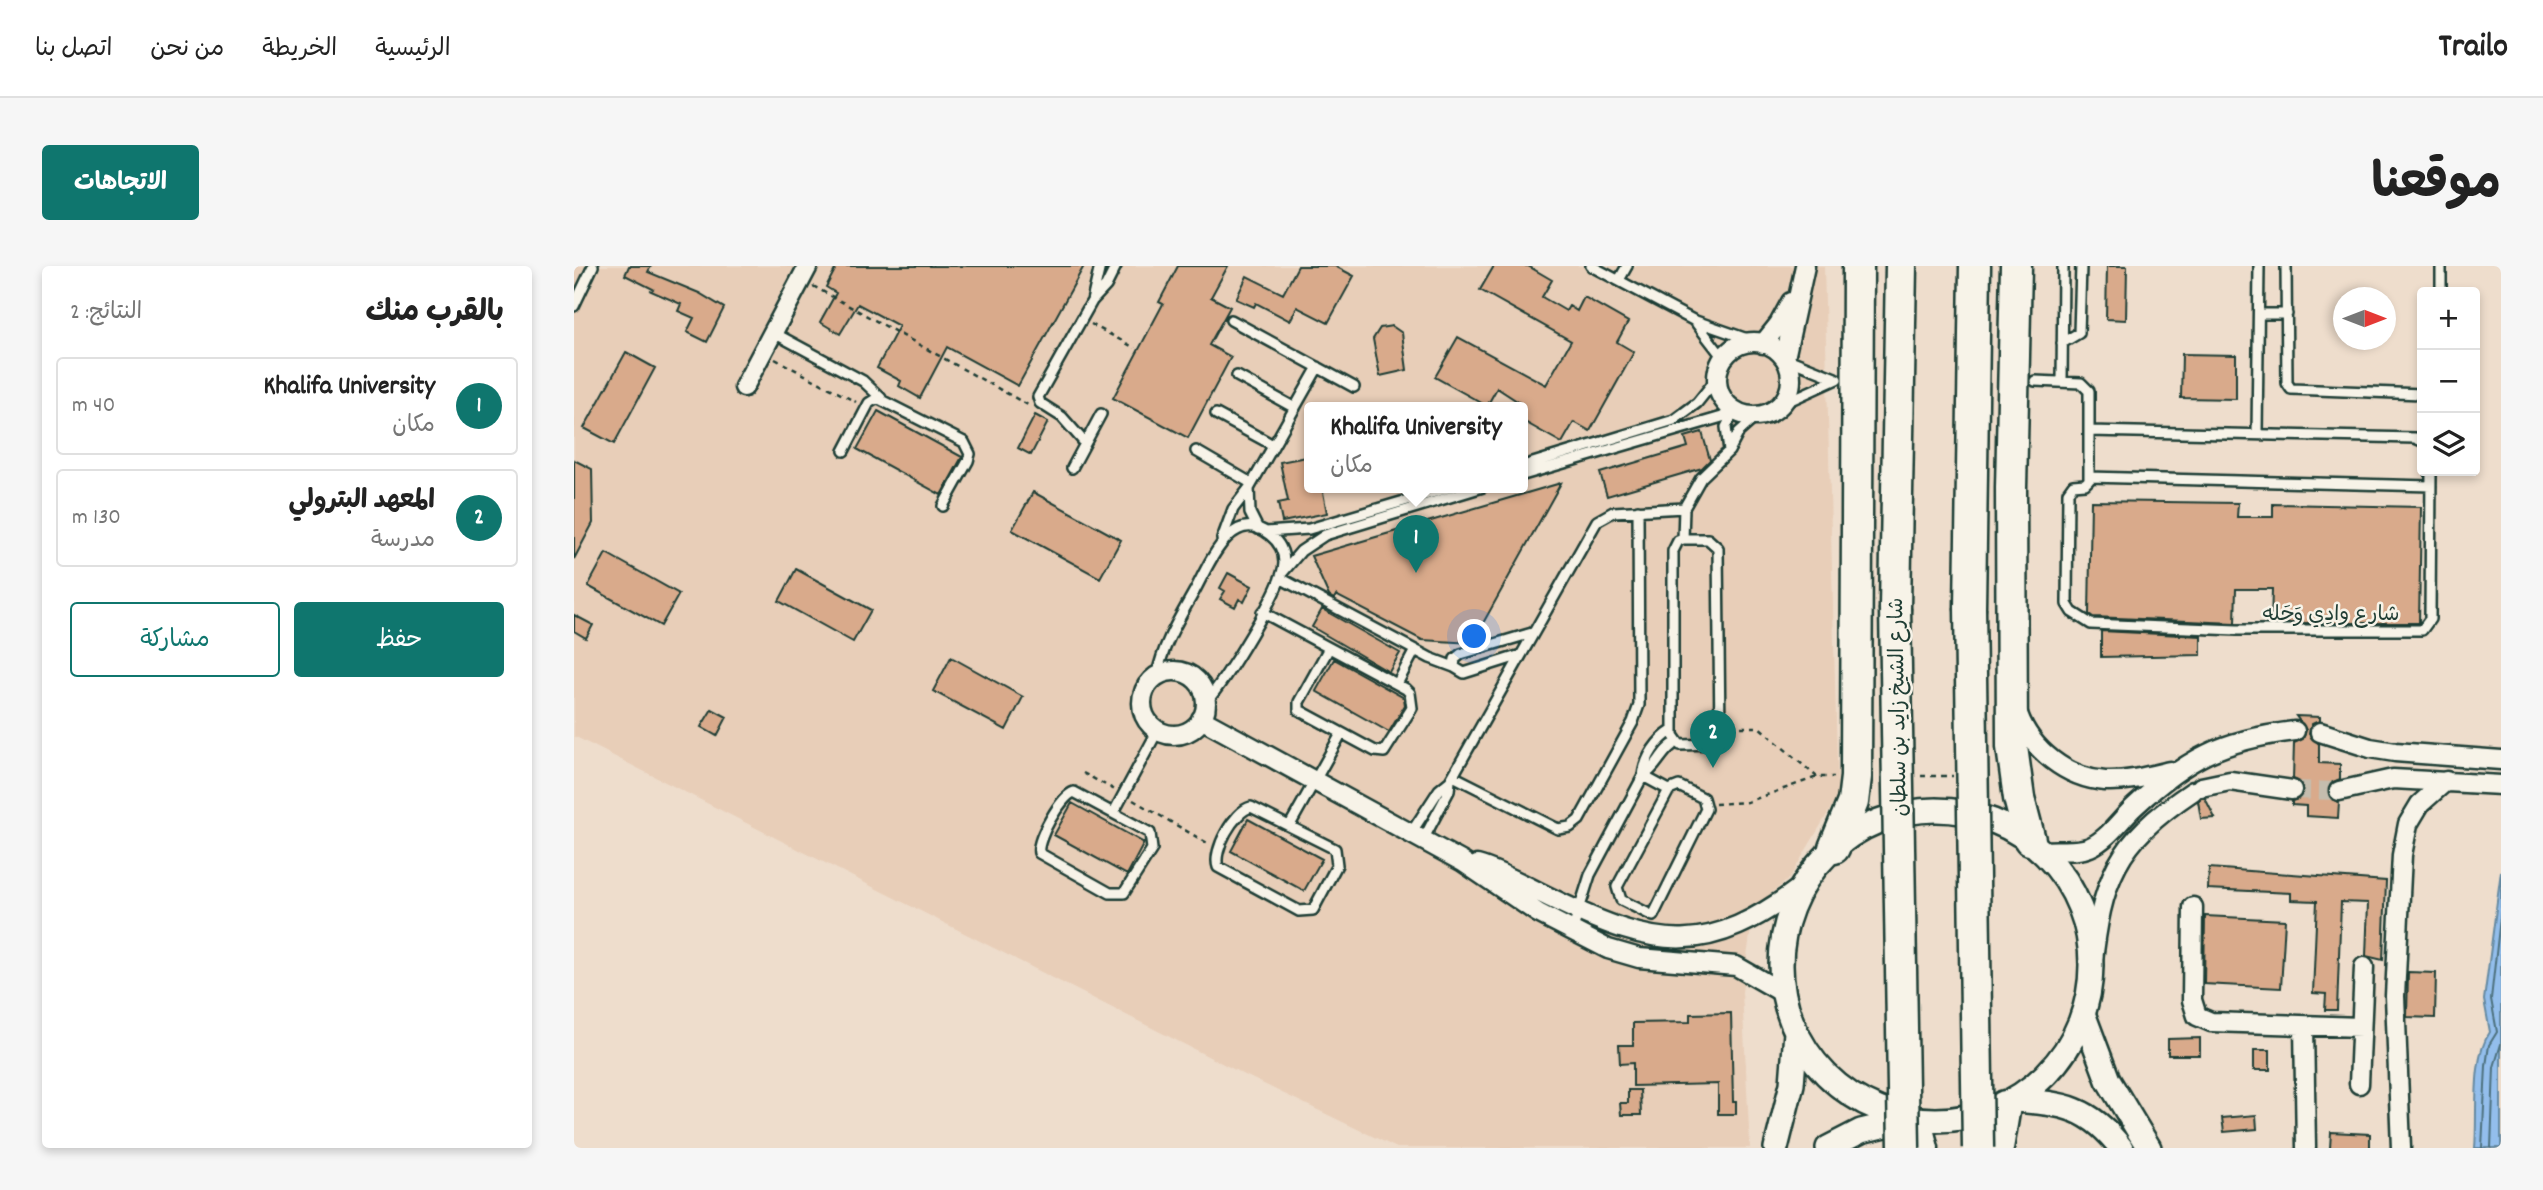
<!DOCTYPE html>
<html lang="ar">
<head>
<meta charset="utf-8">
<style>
  body { margin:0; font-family:Dekko,"Playpen Sans Arabic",sans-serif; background:#f6f6f6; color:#222; direction:rtl }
  .controls { position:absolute; right:21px; top:21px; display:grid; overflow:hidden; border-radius:7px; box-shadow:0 4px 10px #0003 }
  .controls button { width:63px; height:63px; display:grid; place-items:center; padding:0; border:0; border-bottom:2px solid #e0e0e0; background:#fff; color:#222; font:35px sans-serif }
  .compass { position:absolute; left:1759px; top:21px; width:63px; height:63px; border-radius:50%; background:#fff; box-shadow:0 4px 10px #0003; rotate:90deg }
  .you { position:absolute; left:901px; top:371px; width:24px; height:24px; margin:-18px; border:5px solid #fff; border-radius:50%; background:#1a73e8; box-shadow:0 0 0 10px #1a73e833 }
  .badge { display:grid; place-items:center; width:46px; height:46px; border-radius:50%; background:#0f766e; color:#fff; font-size:23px; font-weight:700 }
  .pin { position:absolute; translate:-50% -58px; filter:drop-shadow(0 2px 4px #0008) }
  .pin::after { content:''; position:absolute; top:37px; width:24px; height:21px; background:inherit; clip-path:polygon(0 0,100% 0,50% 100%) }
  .popup { position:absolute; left:730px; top:136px; width:224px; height:91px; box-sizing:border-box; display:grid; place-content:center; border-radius:7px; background:#fff; filter:drop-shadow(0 2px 5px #0005); font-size:23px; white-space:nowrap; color:#767676 }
  .popup b { font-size:26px; color:#222 }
  .popup::after { content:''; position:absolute; left:50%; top:100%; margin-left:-14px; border:14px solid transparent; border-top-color:#fff }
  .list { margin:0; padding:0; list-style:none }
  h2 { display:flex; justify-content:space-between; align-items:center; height:91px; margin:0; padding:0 28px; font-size:30px }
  h2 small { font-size:23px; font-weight:400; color:#767676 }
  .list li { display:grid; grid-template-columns:46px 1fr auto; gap:21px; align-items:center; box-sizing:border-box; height:98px; margin:0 14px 14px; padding:0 14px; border:2px solid #e0e0e0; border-radius:7px }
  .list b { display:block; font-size:26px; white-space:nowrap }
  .list p { margin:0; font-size:23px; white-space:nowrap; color:#767676 }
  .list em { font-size:23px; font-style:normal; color:#767676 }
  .actions { display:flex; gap:14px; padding:21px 28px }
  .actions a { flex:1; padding:16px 0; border:2px solid #0f766e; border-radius:7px; text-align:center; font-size:24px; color:#0f766e }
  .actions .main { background:#0f766e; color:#fff }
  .icon { flex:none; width:38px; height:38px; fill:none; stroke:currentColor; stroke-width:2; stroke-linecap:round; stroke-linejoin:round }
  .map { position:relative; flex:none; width:1927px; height:882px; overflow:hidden; direction:ltr; border-radius:7px }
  header { display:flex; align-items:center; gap:42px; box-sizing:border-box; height:98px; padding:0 35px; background:#fff; border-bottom:2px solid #e0e0e0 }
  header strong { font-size:33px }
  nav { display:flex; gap:38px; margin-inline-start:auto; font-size:24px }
  .intro { display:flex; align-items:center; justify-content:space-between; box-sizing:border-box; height:168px; padding:0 42px }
  h1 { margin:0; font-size:49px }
  .button { padding:18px 32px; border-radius:7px; background:#0f766e; color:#fff; font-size:24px; font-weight:700 }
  main { display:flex; gap:42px; padding:0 42px }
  aside { flex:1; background:#fff; border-radius:7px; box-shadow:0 4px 10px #0003 }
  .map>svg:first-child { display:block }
</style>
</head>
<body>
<header>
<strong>Trailo</strong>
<nav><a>الرئيسية</a><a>الخريطة</a><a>من نحن</a><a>اتصل بنا</a></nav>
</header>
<div class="intro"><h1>موقعنا</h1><a class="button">الاتجاهات</a></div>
<main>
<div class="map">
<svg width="1927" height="882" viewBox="0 0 1927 882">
  <rect width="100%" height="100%" fill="#edc"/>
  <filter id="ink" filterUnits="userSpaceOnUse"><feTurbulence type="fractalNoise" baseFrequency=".0143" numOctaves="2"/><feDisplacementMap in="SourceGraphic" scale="14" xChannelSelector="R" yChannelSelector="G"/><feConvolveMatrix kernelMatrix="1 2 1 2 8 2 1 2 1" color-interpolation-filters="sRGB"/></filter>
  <g filter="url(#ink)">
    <path fill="#e8ceb8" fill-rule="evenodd" d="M0 0H1250L1264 530 1215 613 1180 641 1168 726 1176 882H823L675 811 0 470ZM735 141H949V221H735Z"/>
    <path fill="#93beec" stroke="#658aa2" stroke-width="2" d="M1927 605V882H1901C1904 848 1897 793 1916 766L1910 734Z"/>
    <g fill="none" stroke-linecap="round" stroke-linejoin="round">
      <path stroke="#4d717e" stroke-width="2" d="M1908 882 1912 800 1915 779 1923 766 1917 733 1927 643
        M1917 882 1920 801 1927 778"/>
    </g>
    <path fill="#d9aa8b" stroke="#1f3d34" stroke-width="2" d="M55 0H77L74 6 125 27 150 42 133 76 113 66 120 52 104 45 107 38 77 25 79 23 51 9Z
      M263 0H510L444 120 373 81 346 132 325 120 327 115 303 102 325 60 284 38 266 68 246 56 262 27 252 21Z
      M604 0H654L637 31 656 41 635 79 657 91 614 172 539 132 589 38 585 36Z
      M724 0H761L780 10 754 57 723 41 716 55 682 37 680 41 662 33 673 10 709 28Z
      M920 0H954L978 14 968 31 992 45 995 40 1003 45 1010 31 1054 56 1043 76 1060 86 1016 165 1000 156 988 177 949 155V139L923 122 913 140 861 111 884 71 972 119 997 75 906 24Z
      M1533 0H1553L1552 54 1532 53Z
      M818 60 828 67 833 104 806 110 799 73 806 62Z
      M52 86 81 102 40 178 10 162Z
      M1608 88 1662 89V133L1607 132Z
      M304 145 388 191 367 229 283 183Z
      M461 149 474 156 457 189 444 182Z
      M1128 166 1136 194 1128 202 1033 230 1026 207 1114 181 1111 171Z
      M732 191 735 221H748L753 247 708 256 704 237 714 235 706 196Z
      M0 194 18 203 19 257 0 293Z
      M987 217 898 377 848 374 762 329 760 333 755 330 737 290Z
      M459 226 547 274 526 312 438 264Z
      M1517 235 1664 237 1663 251H1699V238L1847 241 1845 357H1697L1698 323H1662L1661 357 1519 351 1515 348Z
      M32 287 105 328 87 360 14 320Z
      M222 303 297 344 279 376 205 335Z
      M654 307 678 320 670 336 665 333 661 341 646 333 651 325 646 322Z
      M748 343 826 387 815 406 738 361Z
      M0 349 19 359 12 372 0 365Z
      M1527 365 1627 370V389L1527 391Z
      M377 391 449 431 432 464 359 425Z
      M760 393 830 432 831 439 815 466 742 425Z
      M138 443 153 451 143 470 127 461Z
      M1722 450 1746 451V455L1738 458 1735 468 1745 478V497L1766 498V513L1757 517 1754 527 1757 533 1765 536 1764 552 1732 550V540L1718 539V535L1726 532 1729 525 1726 516 1719 513 1720 477 1729 473 1732 464Z
      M1627 532H1631L1641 552 1627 553 1624 535Z
      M498 537 570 577 553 609 480 569Z
      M674 553 748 593 730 625 657 585Z
      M1635 602 1812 615 1809 694 1792 690 1794 637 1767 636 1763 744H1751L1752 728 1739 727 1743 635 1717 634V627L1634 623Z
      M1631 650 1711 654 1707 722 1630 718Z
      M1834 706 1862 707 1861 752 1833 751Z
      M1157 747 1159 836H1162V848H1144V818L1059 820V797L1046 798 1045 779H1059V757L1116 756V748Z
      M1626 772V789H1594V773Z
      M1680 784H1696V804H1680Z
      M1054 824H1066L1067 849H1047L1046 837H1054Z
      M1682 849 1683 863 1650 866 1648 852Z
      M1757 866 1796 868V882H1756Z"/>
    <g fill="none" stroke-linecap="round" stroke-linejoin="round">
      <path stroke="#c5bdae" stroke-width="18" stroke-dasharray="18 9" stroke-linecap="butt" d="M1718 524 1765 525"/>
      <defs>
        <path id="service" d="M1017 0 1119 54 1182 76
          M1712 0 1713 117 1717 123 1848 128
          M1867 0V26
          M1045 14 1053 0
          M518 35 526 0
          M0 40 19 0
          M1685 48H1713
          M657 54 780 121
          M1123 58 1150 93
          M200 67 289 115 307 132
          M1488 77 1505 67 1507 0
          M1211 92 1261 112
          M663 110 721 142
          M1461 115 1507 117 1515 125V214L1511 218 1499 219 1494 226 1493 338 1498 346 1517 358 1663 364H1848L1856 353 1857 205
          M1488 116 1489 0
          M1208 138 1263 113
          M642 148 699 179
          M1515 165 1841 172 1848 175
          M1683 168 1685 0
          M511 177 488 151 466 137 464 131 518 35 532 20 542 0
          M270 185 295 137 303 132 390 176 396 188 394 195 369 240
          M622 185 677 217
          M1155 185 1152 161 1160 146
          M949 200 1100 154 1123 137 1143 112
          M498 202 527 148
          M949 209 1148 151 1159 144
          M1515 211 1857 220
          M675 222 676 247 684 263
          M692 266 735 263 878 221
          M648 273 659 243 676 221 744 101
          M1109 273H1134L1144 282 1146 469 1141 478 1106 479 1099 469V285L1104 275Z
          M1109 273 1110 242
          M709 306 727 285 751 269 909 221
          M706 312 856 392 880 401
          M688 346 832 423 836 427 838 442 810 486 801 485 725 444V436L755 382
          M947 389 890 407 880 401 881 393 887 388 958 367
          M583 409C589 378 605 353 620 326 634 301 657 238 696 269 705 276 710 286 710 297 709 322 650 416 632 436
          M823 418 841 384
          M879 510 984 563 996 561 1005 554 1059 456 1065 439 1064 244
          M1069 510C1084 502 1087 484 1103 476
          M1069 510 1095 524
          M1105 520 1129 532 1132 543 1079 650 1047 634 1043 621 1095 524Z
          M500 526 576 567 578 583 550 627H536L465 587C462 574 487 530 500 526Z
          M677 541 761 583 763 599 739 644 725 645 644 601C638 585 660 545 677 541Z
          M540 546 584 464
          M716 559 767 468
          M837 567 865 524 876 515
          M849 574 875 525 876 515 1023 255 1039 246 1110 242 1127 212 1155 185 1165 166 1183 150
          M998 666 1016 609 1069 510C1071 491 1083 474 1099 464"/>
        <path id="minor" d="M1143 113a37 37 0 1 1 74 0a37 37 0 1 1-74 0Z
          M1189 78 1205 58 1217 36
          M1211 92 1231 0
          M170 121 234 0
          M568 437a32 32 0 1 1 64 0a32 32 0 1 1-64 0Z
          M1444 448C1457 484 1493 512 1531 515 1553 516 1575 510 1596 505
          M627 453 889 596 964 647 1034 683 1065 692 1162 700 1209 727
          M1746 466 1796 482 1821 486 1927 494
          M1627 521 1656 515 1718 524
          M1765 525 1819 513 1927 519
          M1469 585C1484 583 1502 587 1516 581 1534 573 1546 554 1560 541 1613 492 1648 474 1721 465
          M903 599C931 607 955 622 981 634 1084 684 1134 691 1228 620
          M1619 641 1618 734 1623 750 1637 756 1787 761
          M1518 703C1528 613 1541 577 1619 525
          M1730 760 1732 882
          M1785 818 1790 701
          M1348 855 1355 882
          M1827 882 1821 730 1828 589 1834 558 1846 538 1872 515"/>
        <path id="secondary" d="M1207 699a155 155 0 1 1 310 0a155 155 0 1 1-310 0Z
          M1510 750 1534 814 1575 882
          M1442 834C1490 838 1516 841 1547 882
          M1202 882 1218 818 1222 766
          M1254 882 1287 865 1333 854"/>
        <path id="motorway" d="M1442 0 1437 222 1438 481 1445 532 1456 574
          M1321 342 1327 0
          M1396 342 1401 0
          M1260 582 1279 536 1282 511 1284 0
          M1424 882 1431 840"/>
      </defs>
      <use href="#service" stroke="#1f3d34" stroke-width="14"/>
      <use href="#minor" stroke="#1f3d34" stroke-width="23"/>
      <use href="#secondary" stroke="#1f3d34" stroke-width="28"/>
      <use href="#motorway" stroke="#1f3d34" stroke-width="35"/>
      <path stroke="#1f3d34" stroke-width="2.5" stroke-dasharray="5 5" stroke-linecap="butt" d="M239 20 454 139
        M517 58 561 82
        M201 93 282 136
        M1157 461H1185L1243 511
        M509 507 541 524
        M1347 510H1379
        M559 534 635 578
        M1141 538 1173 536 1243 511H1260"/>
      <use href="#service" stroke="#f7f3e8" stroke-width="9"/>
      <use href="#minor" stroke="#f7f3e8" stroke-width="18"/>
      <use href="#secondary" stroke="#f7f3e8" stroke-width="23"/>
      <use href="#motorway" stroke="#f7f3e8" stroke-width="30"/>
      <defs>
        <path id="motorway-bridge" d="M1321 342 1330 882
          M1396 342 1404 882"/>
      </defs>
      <use href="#motorway-bridge" stroke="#1f3d34" stroke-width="35" stroke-linecap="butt"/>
      <use href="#motorway-bridge" stroke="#f7f3e8" stroke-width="30"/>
    </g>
  </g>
  <g text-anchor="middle" stroke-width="5" stroke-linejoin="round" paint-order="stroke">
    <g font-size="21" fill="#1f3d34" stroke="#f7f3e8">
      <text x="1757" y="354">شارع وادِي وَحَله</text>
      <text transform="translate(1323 441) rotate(-91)" y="7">شارع الشيخ زايد بن سلطان</text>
    </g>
  </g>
</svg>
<div class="controls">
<button>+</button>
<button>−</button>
<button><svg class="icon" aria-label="layers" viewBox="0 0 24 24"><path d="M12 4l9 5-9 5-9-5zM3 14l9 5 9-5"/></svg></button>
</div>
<svg class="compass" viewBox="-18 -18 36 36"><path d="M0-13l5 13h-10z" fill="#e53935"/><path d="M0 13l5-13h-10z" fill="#767676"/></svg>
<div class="you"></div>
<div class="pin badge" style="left:842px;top:307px">1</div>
<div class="popup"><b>Khalifa University</b>مكان</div>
<div class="pin badge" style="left:1139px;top:502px">2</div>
</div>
<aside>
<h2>بالقرب منك<small>النتائج: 2</small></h2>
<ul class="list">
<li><span class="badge">1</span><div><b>Khalifa University</b><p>مكان</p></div><em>40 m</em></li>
<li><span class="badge">2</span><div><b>المعهد البترولي</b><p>مدرسة</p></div><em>130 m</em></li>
</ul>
<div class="actions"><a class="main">حفظ</a><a>مشاركة</a></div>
</aside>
</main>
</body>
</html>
